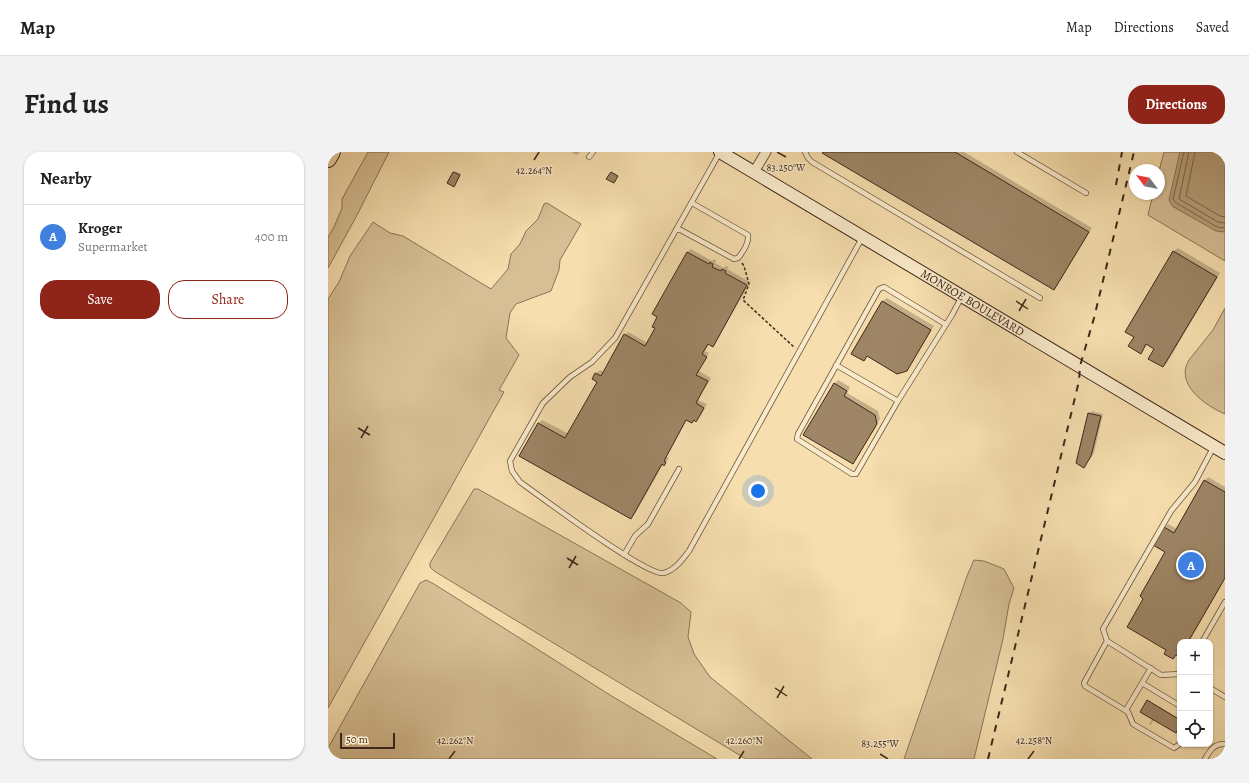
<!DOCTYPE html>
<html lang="en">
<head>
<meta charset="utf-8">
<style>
  body { margin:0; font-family:Alegreya,serif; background:#f2f2f2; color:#222 }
  .controls { position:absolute; right:12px; bottom:12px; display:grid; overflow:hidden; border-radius:8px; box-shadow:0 1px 3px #0004 }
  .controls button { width:36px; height:36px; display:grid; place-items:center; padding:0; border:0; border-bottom:1px solid #e0e0e0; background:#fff; color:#222; font:20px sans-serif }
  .compass { position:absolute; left:801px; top:12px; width:36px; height:36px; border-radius:50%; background:#fff; box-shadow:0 1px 3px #0004; rotate:302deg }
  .scale { position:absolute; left:12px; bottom:10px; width:55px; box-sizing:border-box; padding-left:4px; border:2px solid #3f2719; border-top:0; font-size:11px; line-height:14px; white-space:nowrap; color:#3f2719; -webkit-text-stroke:3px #f9eaca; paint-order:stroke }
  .you { position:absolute; left:430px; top:339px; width:14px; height:14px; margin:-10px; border:3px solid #fff; border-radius:50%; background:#1a73e8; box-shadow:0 0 0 6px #1a73e833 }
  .badge { display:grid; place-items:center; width:26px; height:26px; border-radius:50%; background:#8f2418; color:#fff; font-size:13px; font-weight:700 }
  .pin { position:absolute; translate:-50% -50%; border:2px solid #fff; box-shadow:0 1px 4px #0006 }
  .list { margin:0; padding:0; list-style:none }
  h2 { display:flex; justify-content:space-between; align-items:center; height:52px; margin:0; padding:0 16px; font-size:17px }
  h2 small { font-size:13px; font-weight:400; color:#767676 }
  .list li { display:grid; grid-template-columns:26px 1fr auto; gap:12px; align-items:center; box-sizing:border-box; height:64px; padding:0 16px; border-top:1px solid #e0e0e0 }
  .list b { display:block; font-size:15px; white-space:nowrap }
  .list p { margin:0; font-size:13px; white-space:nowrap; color:#767676 }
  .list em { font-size:13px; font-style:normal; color:#767676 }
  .actions { display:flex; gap:8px; padding:12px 16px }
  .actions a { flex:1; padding:9px 0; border:1px solid #8f2418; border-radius:16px; text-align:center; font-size:14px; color:#8f2418 }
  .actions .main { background:#8f2418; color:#fff }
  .icon { flex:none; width:22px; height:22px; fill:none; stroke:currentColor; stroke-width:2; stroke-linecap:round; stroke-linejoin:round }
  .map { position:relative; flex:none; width:897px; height:607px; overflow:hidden; border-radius:16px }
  header { display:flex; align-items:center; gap:24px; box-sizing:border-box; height:56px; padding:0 20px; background:#fff; border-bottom:1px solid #e0e0e0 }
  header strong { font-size:19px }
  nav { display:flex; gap:22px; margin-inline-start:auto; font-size:14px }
  .intro { display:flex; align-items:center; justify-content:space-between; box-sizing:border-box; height:96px; padding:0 24px }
  h1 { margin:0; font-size:28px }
  .button { padding:10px 18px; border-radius:16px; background:#8f2418; color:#fff; font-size:14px; font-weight:700 }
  main { display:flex; gap:24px; padding:0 24px }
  aside { flex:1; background:#fff; border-radius:16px; box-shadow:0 1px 3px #0004 }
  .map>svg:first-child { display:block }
</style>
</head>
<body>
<header>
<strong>Map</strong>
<nav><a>Map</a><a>Directions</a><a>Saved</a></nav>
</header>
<div class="intro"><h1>Find us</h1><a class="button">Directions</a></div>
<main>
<aside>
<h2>Nearby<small></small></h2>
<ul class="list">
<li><span class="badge" style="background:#3f7fe0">A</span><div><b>Kroger</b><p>Supermarket</p></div><em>400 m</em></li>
</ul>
<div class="actions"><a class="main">Save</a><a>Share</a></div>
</aside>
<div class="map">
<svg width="897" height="607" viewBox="0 0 897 607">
  <rect width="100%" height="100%" fill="#f6deae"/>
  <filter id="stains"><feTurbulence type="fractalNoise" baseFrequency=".005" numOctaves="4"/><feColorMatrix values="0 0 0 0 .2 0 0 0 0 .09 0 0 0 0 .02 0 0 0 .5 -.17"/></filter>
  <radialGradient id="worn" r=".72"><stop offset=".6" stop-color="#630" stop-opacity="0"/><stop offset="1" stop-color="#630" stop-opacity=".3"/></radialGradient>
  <path fill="#d7bf95" stroke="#8b7357" d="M40 0H61L28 65 0 116V85L6 75 14 56V47Z
    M836 0H897V109L820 63 825 42H831V19Z
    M219 51 253 72 232 108 231 118 223 139 188 152 182 161 178 186 191 203 171 238 176 240 0 556V147L11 130 22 104 45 70 62 81 75 84 163 137 180 117 183 102 192 92 198 79 210 67 216 52Z
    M897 156V262C878 254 846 232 861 208L885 178Z
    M146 337H150L353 451 363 460 360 485 366 502 382 525 484 607H418L106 419 102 415V411Z
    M646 408 656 409 676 417 686 436 681 452 675 487 646 607H576L639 424Z
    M98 428 106 432 282 543 389 607H0V596L92 431Z"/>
  <path fill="#b8a07b" stroke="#887054" d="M852 0H897V80L888 79 844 54 841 48Z"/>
  <path fill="#0003" d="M243 0H252L249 3Z
    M496 0H636L764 76 729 134 726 137Z
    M127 19 133 22 127 32 120 31Z
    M850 96 892 121 839 211 835 214 828 196 819 192 813 201 807 185 798 179 846 99Z
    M363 97 384 109 386 107 388 108 387 111 396 116 398 114 401 115 399 117 422 130 388 190 385 194 381 192 377 199 381 201 371 219 383 226 370 248 379 252 372 265 368 269 367 268 364 270 359 267 338 305 341 306 339 309 336 312H335L307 362 303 365 211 271 214 268 241 282 270 230 265 227 268 221 272 218 276 220 297 183 300 180 320 191 328 176 359 100Z
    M559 146 606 174 582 214 578 218 540 203 536 208 524 201 555 149Z
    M510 228 522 235 519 241 550 259 552 267 528 308 525 311 507 232Z
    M764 259 775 262 766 301 756 315 761 262Z
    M880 325 897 335V427L861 490H852L851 504 840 498 816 447 839 399 836 376 840 372 849 377 877 329Z
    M820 548 852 567V572L826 567 823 573 821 572 825 566 814 559Z
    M889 604 894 607H887Z"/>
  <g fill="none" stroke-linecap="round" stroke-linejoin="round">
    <path stroke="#7c644a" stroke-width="1" d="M856 0 845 47 847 50 889 75 897 76
      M861 0 851 47 890 70 897 71
      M867 0 858 44 892 64 897 65"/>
  </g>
  <path fill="#9e8666" stroke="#3f2719" d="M495 0H627L761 80 726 138 494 1Z
    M125 20 132 23 126 35 119 31Z
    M283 20 290 24 286 31 278 27Z
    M845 99 889 125 835 215 820 207 826 197 818 192 813 202 800 194 806 185 797 180Z
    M359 100 381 112 382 110 385 112 384 115 393 119 394 117 398 119 397 121 419 133 385 195 380 192 374 202 379 205 368 223 380 229 368 251 376 256 368 270 366 268 364 271 358 268 336 309 338 310 336 314 334 312 303 367 191 304 210 271 237 286 269 230 264 227 267 221 273 224 296 182 317 194 327 176 324 175 329 165 324 162Z
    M554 149 603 178 579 219 569 222 539 204 536 209 523 202Z
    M506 231 519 239 516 244 547 263 549 272 525 312 475 283Z
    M760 261 773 264 763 304 756 316 748 311Z
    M876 328 897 340V426L860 490H852L851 505 848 503 845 507 836 502 838 498 799 475 815 447 812 444 837 400 825 393 836 375 846 381Z
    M819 548 852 568V573L848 581 812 560Z"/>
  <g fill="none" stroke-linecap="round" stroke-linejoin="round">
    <defs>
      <path id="lane" d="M392 0 287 186 264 210 242 225 215 251 182 309 184 319 192 330C212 344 319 425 336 421 347 418 354 408 361 399L534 86
        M477 0 480 6 484 10 712 146
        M689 0 758 41
        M261 5 265 0
        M349 76 406 107 410 106C415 100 421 91 420 83L364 51
        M617 172 556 135 551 137 470 282 469 287 524 322H528L570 249 624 163 634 144
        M508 213 570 249
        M296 403 307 384 320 372 351 317
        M779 489 756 531 757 534 800 560 805 572 846 596 852 592
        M874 490 897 450
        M852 522 833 523 779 489 775 477 843 359 867 330 885 296
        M814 531 823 516
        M882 536 897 545
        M798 558 814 531 852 554
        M877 607C882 598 887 591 897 592"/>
      <path id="street" d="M426 20 438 0"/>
      <g id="secondary">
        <path id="s1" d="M392 0 897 301"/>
      </g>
      <path id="highway" d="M0 7 4 0"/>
    </defs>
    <use href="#lane" stroke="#6d553e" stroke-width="6"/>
    <use href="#street" stroke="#6d553e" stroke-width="11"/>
    <use href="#secondary" stroke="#3f2719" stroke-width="14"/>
    <use href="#highway" stroke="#3f2719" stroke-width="18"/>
    <path stroke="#3f2719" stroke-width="1.5" stroke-dasharray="3 2" stroke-linecap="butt" d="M414 111 416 114 421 132 415 148 467 196"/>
    <use href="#lane" stroke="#f9eaca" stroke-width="4.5"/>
    <use href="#street" stroke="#f9eaca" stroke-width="9"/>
    <use href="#secondary" stroke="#f9eaca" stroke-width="12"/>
    <use href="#highway" stroke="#f6deae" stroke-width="16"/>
    <path stroke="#3f2719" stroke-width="2" stroke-dasharray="7 7" stroke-linecap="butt" d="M788 33 794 0
      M660 607 751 229 752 214 766 166 806 0"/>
  </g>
  <path fill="none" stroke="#3f2719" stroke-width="1.5" d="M449 0 458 5M206 8 211 0M688 149 700 157M691 159 698 147M30 276 42 283M33 286 40 274M239 406 250 413M241 416 248 404M447 536 459 544M449 546 456 534M552 602 560 607M121 607 127 599M411 607 416 599M700 607 706 599"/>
  <g text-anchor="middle" stroke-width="3" stroke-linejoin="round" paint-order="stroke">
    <g font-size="12" fill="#3f2719" stroke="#f9eaca">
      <text dy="4" stroke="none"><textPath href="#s1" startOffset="294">MONROE BOULEVARD</textPath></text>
    </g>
  </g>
  <g font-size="10" text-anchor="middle" fill="#3f2719" stroke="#f9eaca" stroke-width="3" stroke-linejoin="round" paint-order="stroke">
    <text x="458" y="19">83.250°W</text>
    <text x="206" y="22">42.264°N</text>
    <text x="127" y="592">42.262°N</text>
    <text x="416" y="592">42.260°N</text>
    <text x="706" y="592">42.258°N</text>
    <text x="552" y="595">83.255°W</text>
  </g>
  <rect width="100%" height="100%" filter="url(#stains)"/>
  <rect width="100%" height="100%" fill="url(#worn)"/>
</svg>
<div class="controls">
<button>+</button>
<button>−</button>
<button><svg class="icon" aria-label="locate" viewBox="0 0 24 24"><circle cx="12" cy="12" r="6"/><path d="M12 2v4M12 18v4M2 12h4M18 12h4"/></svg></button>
</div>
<svg class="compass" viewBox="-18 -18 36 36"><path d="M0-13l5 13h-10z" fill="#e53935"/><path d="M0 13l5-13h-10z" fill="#767676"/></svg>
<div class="scale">50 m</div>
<div class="you"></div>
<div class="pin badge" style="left:863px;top:413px;background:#3f7fe0">A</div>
</div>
</main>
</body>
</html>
